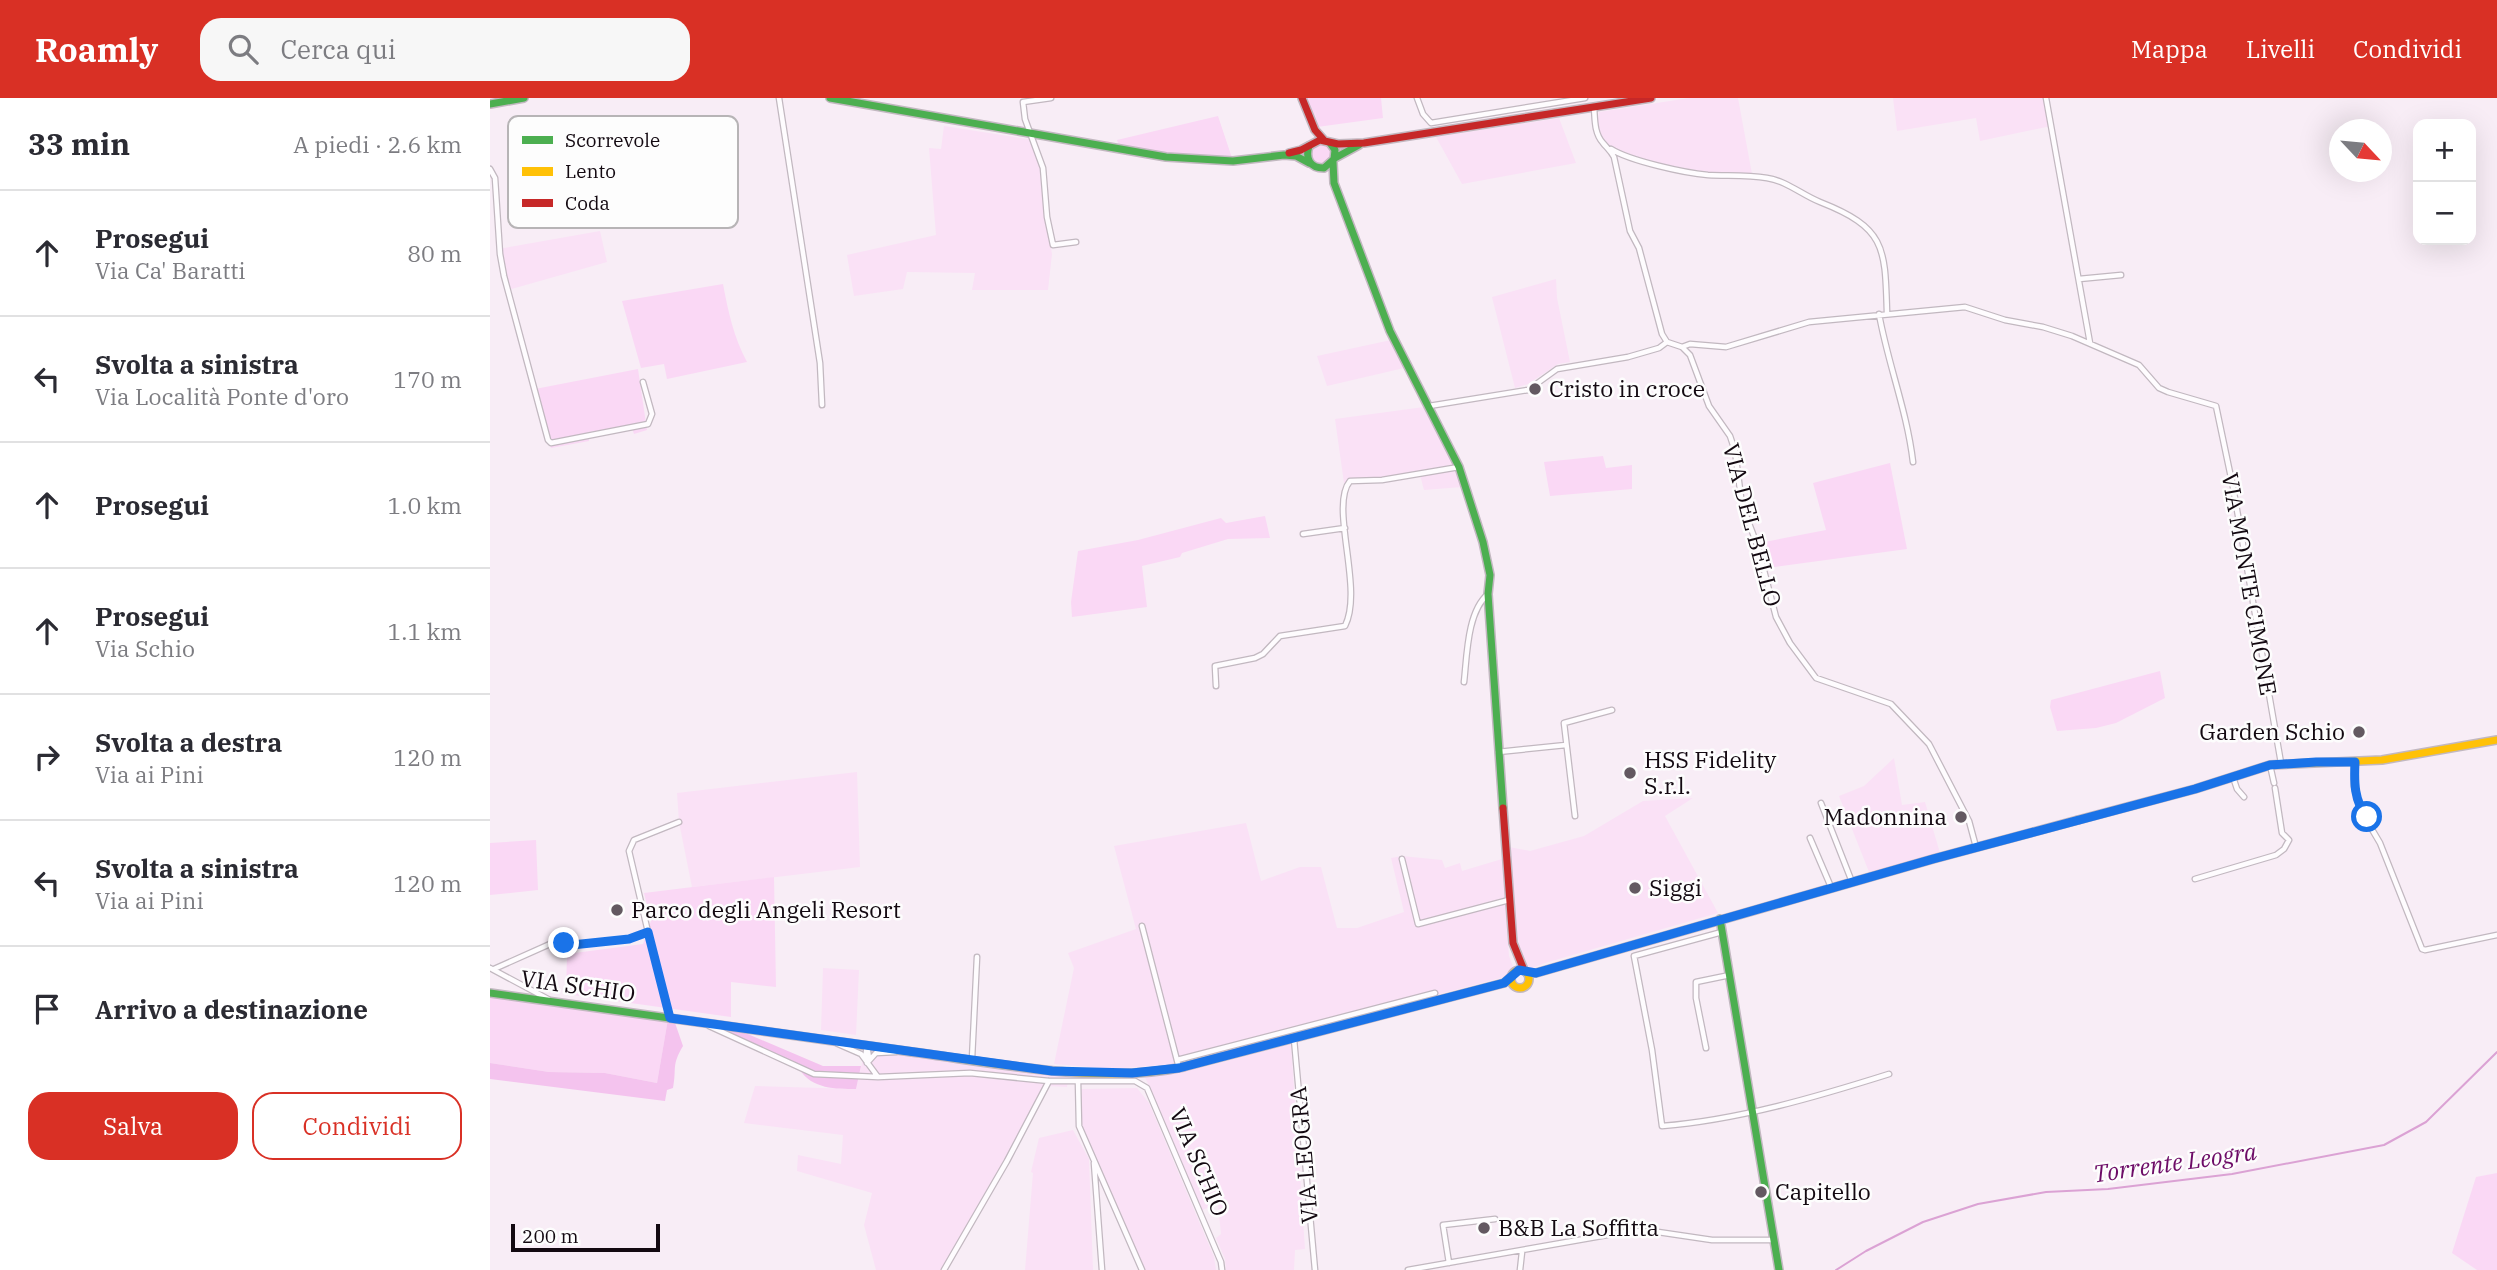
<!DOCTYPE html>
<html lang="it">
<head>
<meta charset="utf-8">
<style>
  body { margin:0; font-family:"IBM Plex Serif",serif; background:#f7f7f7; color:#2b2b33 }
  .controls { position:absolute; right:21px; top:21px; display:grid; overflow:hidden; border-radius:14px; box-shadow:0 7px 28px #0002 }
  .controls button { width:63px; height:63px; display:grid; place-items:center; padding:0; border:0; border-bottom:2px solid #e1e1e2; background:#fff; color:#2b2b33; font:35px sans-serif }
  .compass { position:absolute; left:1839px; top:21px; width:63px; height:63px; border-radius:50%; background:#fff; box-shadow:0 7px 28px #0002; rotate:116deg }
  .scale { position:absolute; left:21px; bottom:18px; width:149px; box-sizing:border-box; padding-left:7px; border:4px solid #130911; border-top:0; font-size:19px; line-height:24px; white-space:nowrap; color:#130911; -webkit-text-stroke:5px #fdfdfd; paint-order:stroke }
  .stop { position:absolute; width:21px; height:21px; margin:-16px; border:5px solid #1a73e8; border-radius:50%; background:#fff }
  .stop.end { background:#1a73e8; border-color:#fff; box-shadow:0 2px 7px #0008 }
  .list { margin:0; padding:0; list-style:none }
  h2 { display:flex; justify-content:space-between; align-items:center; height:91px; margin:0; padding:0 28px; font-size:30px }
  h2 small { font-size:23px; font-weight:400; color:#7c7c81 }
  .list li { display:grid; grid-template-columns:46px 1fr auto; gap:21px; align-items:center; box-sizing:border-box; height:126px; padding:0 28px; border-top:2px solid #e1e1e2 }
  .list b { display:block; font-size:26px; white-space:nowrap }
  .list p { margin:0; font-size:23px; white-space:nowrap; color:#7c7c81 }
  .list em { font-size:23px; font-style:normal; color:#7c7c81 }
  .actions { display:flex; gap:14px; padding:21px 28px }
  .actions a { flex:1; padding:16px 0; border:2px solid #d93025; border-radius:21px; text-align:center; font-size:24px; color:#d93025 }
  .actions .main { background:#d93025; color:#fff }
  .icon { flex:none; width:38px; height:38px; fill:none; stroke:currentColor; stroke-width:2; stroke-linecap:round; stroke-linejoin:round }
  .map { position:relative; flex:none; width:2007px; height:1172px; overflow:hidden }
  header { display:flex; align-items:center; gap:42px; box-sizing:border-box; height:98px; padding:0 35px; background:#d93025; color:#fff }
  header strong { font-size:33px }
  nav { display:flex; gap:38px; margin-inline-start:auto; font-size:24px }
  .search { width:490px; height:63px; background:#f7f7f7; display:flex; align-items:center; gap:18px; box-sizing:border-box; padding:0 24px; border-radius:21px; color:#7c7c81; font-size:26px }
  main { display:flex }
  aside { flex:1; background:#fff }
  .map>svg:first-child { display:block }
</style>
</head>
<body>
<header>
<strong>Roamly</strong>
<div class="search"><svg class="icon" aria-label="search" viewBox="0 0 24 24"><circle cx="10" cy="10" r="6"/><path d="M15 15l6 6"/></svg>Cerca qui</div>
<nav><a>Mappa</a><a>Livelli</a><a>Condividi</a></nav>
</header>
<main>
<aside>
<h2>33 min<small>A piedi · 2.6 km</small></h2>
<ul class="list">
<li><svg class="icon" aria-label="ahead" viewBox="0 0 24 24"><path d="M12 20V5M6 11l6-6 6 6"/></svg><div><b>Prosegui</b><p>Via Ca' Baratti</p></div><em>80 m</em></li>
<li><svg class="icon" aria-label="left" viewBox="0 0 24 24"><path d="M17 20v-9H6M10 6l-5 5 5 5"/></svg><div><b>Svolta a sinistra</b><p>Via Località Ponte d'oro</p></div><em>170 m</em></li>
<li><svg class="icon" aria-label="ahead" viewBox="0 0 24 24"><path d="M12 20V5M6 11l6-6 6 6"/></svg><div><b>Prosegui</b></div><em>1.0 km</em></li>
<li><svg class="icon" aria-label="ahead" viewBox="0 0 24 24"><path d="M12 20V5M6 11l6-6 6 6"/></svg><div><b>Prosegui</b><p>Via Schio</p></div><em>1.1 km</em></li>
<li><svg class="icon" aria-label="right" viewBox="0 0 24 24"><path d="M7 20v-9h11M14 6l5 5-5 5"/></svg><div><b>Svolta a destra</b><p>Via ai Pini</p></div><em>120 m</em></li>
<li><svg class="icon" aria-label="left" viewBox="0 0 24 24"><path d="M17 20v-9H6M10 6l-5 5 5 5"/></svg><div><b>Svolta a sinistra</b><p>Via ai Pini</p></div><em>120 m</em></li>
<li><svg class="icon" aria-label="arrive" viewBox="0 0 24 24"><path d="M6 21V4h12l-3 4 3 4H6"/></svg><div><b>Arrivo a destinazione</b></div></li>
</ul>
<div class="actions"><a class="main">Salva</a><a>Condividi</a></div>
</aside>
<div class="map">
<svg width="2007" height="1172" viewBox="0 0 2007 1172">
  <rect width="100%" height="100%" fill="#f8edf6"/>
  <path fill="#fae1f6" d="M1199 0H1248L1262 76 1215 74 1163 64 1122 50 1111 38 1107 24 1109 14Z
    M1403 0H1556L1561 28 1490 43 1486 20 1407 33Z
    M1069 20 1086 65 972 86 946 39Z
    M454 28 544 42 552 66 556 123 562 156 558 192H482L485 175 417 174 413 191 364 198 357 157 446 137 439 50 451 51Z
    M110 133 117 164 18 192 8 151Z
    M1066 181 1067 200 1080 264 1068 266 1038 286 1025 290 1002 199Z
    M901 242 914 270 837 288 827 258Z
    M934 309 957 347 972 389 934 392 930 377 854 385 845 321Z
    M1404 660 1412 707 1435 704 1450 755 1379 774 1349 698 1374 688Z
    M367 674 370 769 202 789 189 724 187 695Z
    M1203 700 1175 718 1228 815 1055 865 1033 874 1023 807 1019 749 1040 753 1094 738 1153 703Z
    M756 725 771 783 810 769H831L847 830H867L914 814 901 760 912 758 952 762 955 770 970 765 972 773 1012 761 1019 858 1026 876 683 966 623 971 564 966 584 870 578 855 646 831 624 748Z
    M333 870 369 872 366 937 331 932Z
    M801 946 815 1151 805 1152 804 1172H736L735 1161 726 1140 731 1136 728 1106 712 1112 655 979 718 968Z
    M376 948 579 978 577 989 559 988 519 1064H515L451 1172H386L374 1127 382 1095 307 1073 308 1057 351 1066 353 1037 254 1025 265 988 366 991Z
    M647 990 659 1005 724 1159 726 1172H655L593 1032 590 1011 592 991Z
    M583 1032 599 1061 603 1172H535L543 1075 541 1074 549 1040Z"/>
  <path fill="#fad8f5" d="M815 0H891L893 20 827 29 825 11 826 28Z
    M728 18 742 60H707L629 48 627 42Z
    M819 56a11 11 0 1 1 22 0a11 11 0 1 1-22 0Z
    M233 186C238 213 244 240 257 264L177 281 174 266 151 270 132 203Z
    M148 271 157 332 144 336 142 330 98 334 99 343 61 350 45 291Z
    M1113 358 1116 370 1142 367V391L1060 398 1054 364Z
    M1400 365 1417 451 1277 470 1269 445 1336 432 1323 385Z
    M775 418 780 440 738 441 692 455 690 459 652 468 657 509 582 519 581 504 588 453 648 442 731 420 736 425Z
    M1670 573 1675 600 1626 625 1606 630 1567 633 1560 609 1561 602Z
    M46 742 48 792 0 797V745Z
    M284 779 286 889 241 884V919L76 896 77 856 153 846 161 823 154 795Z
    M0 897 178 921 167 985 115 975 59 974 0 965Z
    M2007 1075V1172H1987L1962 1155 1986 1079Z"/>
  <path fill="#f4c3ee" d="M178 921 184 922 193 948C181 968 187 970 183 990L177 992 175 1003 0 981V965L59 974 115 975 167 985Z
    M208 925 246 931 333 968H371L366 991C346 991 322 991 310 972Z"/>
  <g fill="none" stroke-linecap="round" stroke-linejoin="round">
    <path stroke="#dba2d4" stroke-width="2" d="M1346 1172 1376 1153 1433 1124 1488 1106 1556 1094 1618 1091 1742 1076 1894 1047 1936 1024 2007 954"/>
    <defs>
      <path id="street" d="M289 0 330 265 332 307
        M927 0 933 16 941 25 1095 0
        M1556 0 1600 245
        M533 4 535 21 553 70 557 119 563 147 586 144
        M533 4 561 0
        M1104 9C1105 21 1104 35 1113 45 1117 50 1120 52 1124 59L1140 133 1149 150 1172 236 1177 244 1192 249 1200 257 1219 308 1240 338 1245 353 1252 407 1268 449 1286 519 1300 545 1326 580 1401 606 1439 646 1479 723 1486 749
        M1121 51C1140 63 1195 75 1218 77 1238 78 1257 77 1277 80 1297 83 1312 97 1330 104 1396 130 1395 149 1397 215
        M0 71 5 80 10 156 14 178 58 342 61 345 158 326 162 316 153 284
        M1589 181 1631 177
        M1389 216C1398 266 1417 313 1423 364
        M1192 249 1200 246 1236 249 1319 224 1475 209 1515 222 1553 229 1582 238 1649 267 1669 290 1678 294 1726 308 1743 389 1791 665
        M939 308 1038 292 1067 271 1138 259 1169 250 1177 244
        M813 436 855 430
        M974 584C977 558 977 514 998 496
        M726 588 725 568 765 560 773 556 790 538 855 528C874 491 839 408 860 383L892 382 969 369
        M1008 654 1076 647
        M1865 664 1864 688 1870 711 1890 745 1932 851 1935 852 2007 837
        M1780 667 1784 685
        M1743 679 1747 691 1754 699
        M1331 705 1362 784
        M1085 718 1074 625 1122 612
        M1320 740 1341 789
        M912 761 928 826 1019 802
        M1705 781 1786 757 1794 751 1799 742 1792 735 1785 690
        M652 828 689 970
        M158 834 139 753 144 742 189 724
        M1232 834 1144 858 1162 952 1172 1028C1248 1022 1326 999 1399 976
        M0 870 58 901
        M4 871 60 846 68 844 82 847 139 841 158 834 180 919
        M219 928 324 976 388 979
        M804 941 825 1172
        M348 946 371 956 388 979 480 975 559 983H645L657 990 731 1164 732 1172
        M1216 950 1206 900V884L1240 877
        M375 961 377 947 379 960
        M482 961 487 859
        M687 962 945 895
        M377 965 386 955 406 954
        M588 983 589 1028 652 1172
        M604 1065 612 1172
        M959 1165 953 1127 1005 1121
        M454 1172 517 1063 559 983
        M918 1172 1140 1133 1168 1134 1222 1142H1282
        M1030 1172 1032 1154"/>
      <path id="fast" d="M340 0 676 59 743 63 794 57 806 58 819 65
        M0 6 34 0
        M819 48C815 61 820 70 834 70L844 61 845 52 840 45
        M845 60 869 47
        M843 64 844 85 900 233 969 369 993 444 1000 477 998 496 1013 710
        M1230 821 1289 1172
        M1037 875H1046L1443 761 1588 722
        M0 895 422 954
        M693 969 1014 885 1021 879"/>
      <path id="slow" d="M1588 722 1705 691 1780 667 1892 662 2007 642
        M1021 881a9 9 0 1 1 18 0a9 9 0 1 1-18 0Z
        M422 954C505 965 610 987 693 969"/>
      <path id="jam" d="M812 0 825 32 833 41
        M799 55 811 52 830 42 848 46 874 45 1161 0
        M1013 710 1023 845 1034 872"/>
    </defs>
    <use href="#street" stroke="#c2b8c0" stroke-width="7"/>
    <use href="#fast" stroke="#c2b8c0" stroke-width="10"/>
    <use href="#slow" stroke="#c2b8c0" stroke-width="10"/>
    <use href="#jam" stroke="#c2b8c0" stroke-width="10"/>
    <use href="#street" stroke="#fefcfe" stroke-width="4.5"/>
    <use href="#fast" stroke="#4caf50" stroke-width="7"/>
    <use href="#slow" stroke="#ffc107" stroke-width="7"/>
    <use href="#jam" stroke="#c62828" stroke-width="7"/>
  </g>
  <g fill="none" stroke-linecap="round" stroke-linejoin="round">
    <path stroke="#1a73e8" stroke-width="9" d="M74 845 82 847 139 841 158 834 180 920 562 973 642 975 689 970 1014 885 1029 872 1046 875 1443 761 1705 691 1780 667 1826 664H1865C1864 684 1864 703 1877 719"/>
  </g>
  <g fill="#635961" stroke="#fdfdfd" stroke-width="2.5">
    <circle cx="1045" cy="291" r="7"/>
    <circle cx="1869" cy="634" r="7"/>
    <circle cx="1140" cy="675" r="7"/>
    <circle cx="1471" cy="719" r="7"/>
    <circle cx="1145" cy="790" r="7"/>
    <circle cx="127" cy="812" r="7"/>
    <circle cx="1271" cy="1094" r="7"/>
    <circle cx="994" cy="1130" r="7"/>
  </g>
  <g text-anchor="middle" stroke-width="5" stroke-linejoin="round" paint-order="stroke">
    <g font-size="23" fill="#130911" stroke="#fdfdfd" text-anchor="start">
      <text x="1059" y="299">Cristo in croce</text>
      <text x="1855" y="642" text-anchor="end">Garden Schio</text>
      <text x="1154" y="670">HSS Fidelity<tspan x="1154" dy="26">S.r.l.</tspan></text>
      <text x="1457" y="727" text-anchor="end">Madonnina</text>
      <text x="1159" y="798">Siggi</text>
      <text x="141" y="820">Parco degli Angeli Resort</text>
      <text x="1285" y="1102">Capitello</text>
      <text x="1008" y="1138">B&amp;B La Soffitta</text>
    </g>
    <g font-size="23" fill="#130911" stroke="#fdfdfd">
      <text transform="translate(1262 427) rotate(75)" y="8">VIA DEL BELLO</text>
      <text transform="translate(1759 486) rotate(80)" y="8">VIA MONTE CIMONE</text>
      <text transform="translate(88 888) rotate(8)" y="8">VIA SCHIO</text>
      <text transform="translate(814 1057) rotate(-95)" y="8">VIA LEOGRA</text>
      <text transform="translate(709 1064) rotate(67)" y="8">VIA SCHIO</text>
    </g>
    <g font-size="24" font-style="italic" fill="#6d0c67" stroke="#fdfdfd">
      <text transform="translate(1685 1065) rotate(-8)" y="8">Torrente Leogra</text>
    </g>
  </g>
  <rect x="18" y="18" width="230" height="112" rx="10" fill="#fdfdfd" stroke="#b7b4b6" stroke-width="2"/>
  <rect x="32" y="38" width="31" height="8" fill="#4caf50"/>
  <rect x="32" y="69" width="31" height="9" fill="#ffc107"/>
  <rect x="32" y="101" width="31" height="8" fill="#c62828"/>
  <g font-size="19" fill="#130911">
    <text x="75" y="49">Scorrevole</text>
    <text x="75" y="80">Lento</text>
    <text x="75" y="112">Coda</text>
  </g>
</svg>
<div class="controls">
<button>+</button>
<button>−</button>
</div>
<svg class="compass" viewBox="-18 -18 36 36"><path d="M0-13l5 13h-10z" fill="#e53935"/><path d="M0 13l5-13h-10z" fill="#7c7c81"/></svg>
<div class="scale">200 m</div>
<div class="stop" style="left:1877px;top:719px"></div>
<div class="stop end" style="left:74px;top:845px"></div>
</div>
</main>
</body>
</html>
